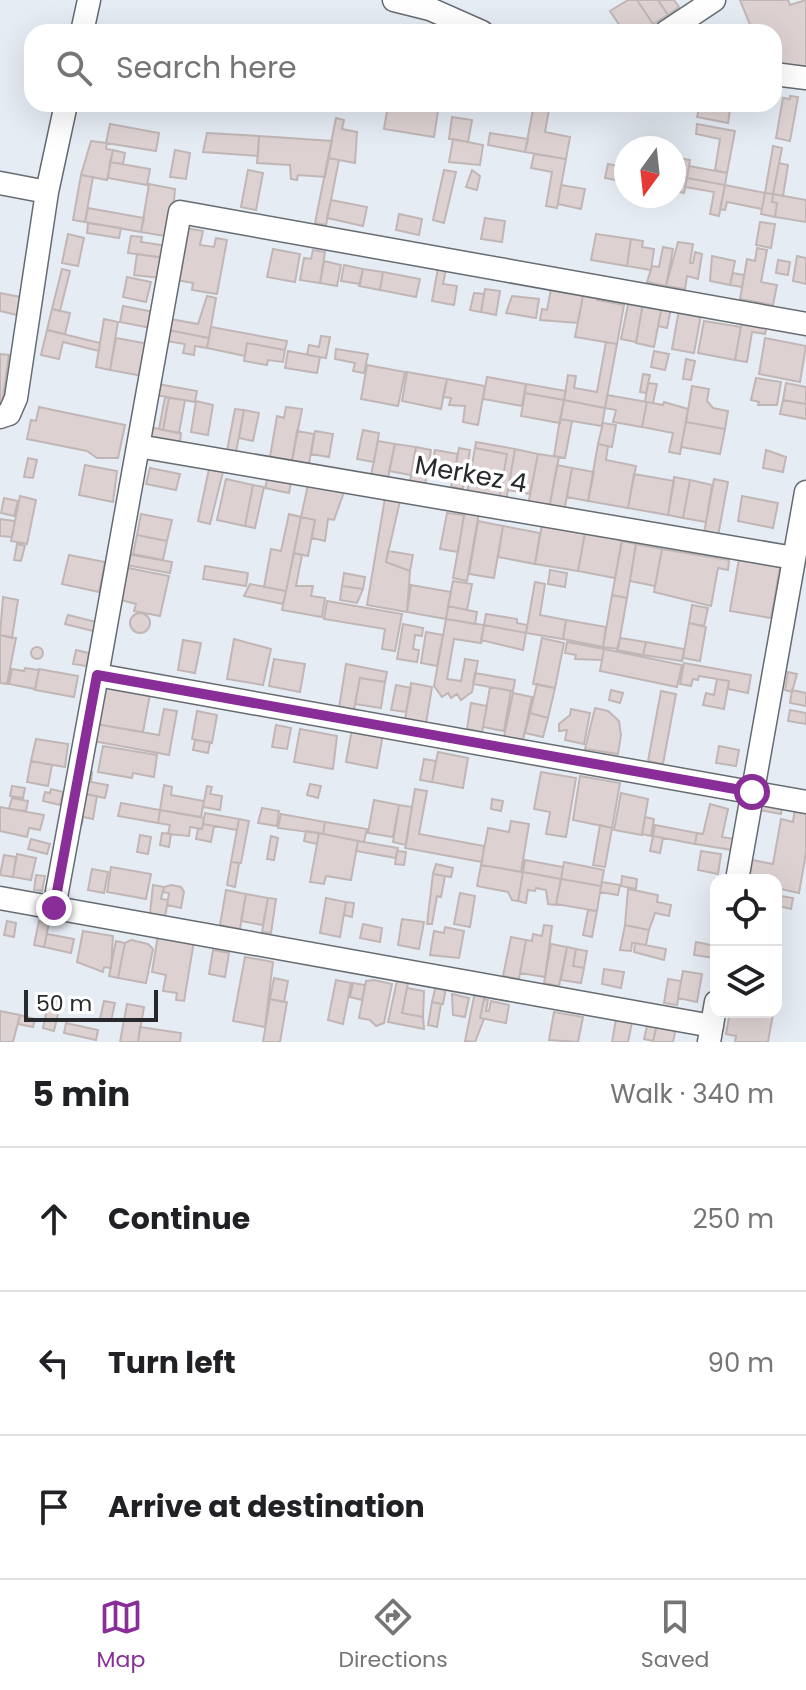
<!DOCTYPE html>
<html lang="en">
<head>
<meta charset="utf-8">
<style>
  body { margin:0; font-family:Poppins,sans-serif; background:#f6f6f6; color:#202124 }
  .controls { position:absolute; right:24px; bottom:24px; display:grid; overflow:hidden; border-radius:16px; box-shadow:0 8px 32px #0002 }
  .controls button { width:72px; height:72px; display:grid; place-items:center; padding:0; border:0; border-bottom:2px solid #e0e0e0; background:#fff; color:#202124; font:40px sans-serif }
  .compass { position:absolute; left:614px; top:136px; width:72px; height:72px; border-radius:50%; background:#fff; box-shadow:0 8px 32px #0002; rotate:195deg }
  .scale { position:absolute; left:24px; bottom:20px; width:134px; box-sizing:border-box; padding-left:8px; border:4px solid #27292c; border-top:0; font-size:22px; line-height:28px; white-space:nowrap; color:#27292c; -webkit-text-stroke:6px #fff; paint-order:stroke }
  .stop { position:absolute; width:24px; height:24px; margin:-18px; border:6px solid #892d98; border-radius:50%; background:#fff }
  .stop.end { background:#892d98; border-color:#fff; box-shadow:0 2px 8px #0008 }
  .list { margin:0; padding:0; list-style:none }
  h2 { display:flex; justify-content:space-between; align-items:center; height:104px; margin:0; padding:0 32px; font-size:34px }
  h2 small { font-size:26px; font-weight:400; color:#757577 }
  .list li { display:grid; grid-template-columns:52px 1fr auto; gap:24px; align-items:center; box-sizing:border-box; height:144px; padding:0 32px; border-top:2px solid #e0e0e0 }
  .list b { display:block; font-size:30px; white-space:nowrap }
  .list em { font-size:26px; font-style:normal; color:#757577 }
  .icon { flex:none; width:44px; height:44px; fill:none; stroke:currentColor; stroke-width:2; stroke-linecap:round; stroke-linejoin:round }
  .map { position:relative; flex:none; width:806px; height:1042px; overflow:hidden }
  .search { position:absolute; background:#fff; box-shadow:0 8px 32px #0002; left:24px; right:24px; top:24px; height:88px; display:flex; align-items:center; gap:20px; box-sizing:border-box; padding:0 28px; border-radius:24px; color:#757577; font-size:30px }
  .sheet { height:536px; background:#fff }
  nav { display:flex; justify-content:space-around; align-items:center; box-sizing:border-box; height:112px; border-top:2px solid #e0e0e0; background:#fff; font-size:22px; color:#757577 }
  nav a { display:grid; justify-items:center; gap:4px }
  nav .on { color:#892d98 }
  .map>svg:first-child { display:block }
</style>
</head>
<body>
<div class="map">
<svg width="806" height="1042" viewBox="0 0 806 1042">
  <rect width="100%" height="100%" fill="#e6ecf4"/>
  <path fill="#ddd2d1" stroke="#c1b6b6" stroke-width="2" d="M628 0H637L653 24 640 32H624L610 11Z
    M637 0H658L668 15 653 24Z
    M658 0H674L679 7 668 15Z
    M740 0H788L790 5 806 0V68L774 64V32H753Z
    M790 96 798 97 790 141 776 138 783 98 790 99Z
    M401 104H439L434 137 384 129 388 105 401 107Z
    M534 104H550L545 132 570 137 566 159 525 152Z
    M577 104H604L603 111Z
    M700 104H731L728 123 697 117Z
    M452 117 472 120 468 142 449 139Z
    M336 118 344 120 342 129 357 132 355 163 328 158Z
    M110 124 159 133 156 151 106 143Z
    M697 124 735 131 727 173 715 170 720 139 696 134Z
    M207 133 259 136 258 156 203 152Z
    M490 133 528 139 525 152 488 145Z
    M259 136 332 141 325 177 298 175 297 180 291 179 290 165 257 163Z
    M453 139 483 145 480 165 449 162Z
    M91 141 107 143 106 149 113 150 107 180 81 175Z
    M773 146 782 148 773 194 765 193Z
    M113 150 125 153 123 164 110 162Z
    M175 150 190 153 186 179 170 177Z
    M534 154 566 159 557 208 546 206 552 172 531 168Z
    M674 157 690 160 687 178 674 176Z
    M328 158 339 160 326 225 315 223Z
    M110 162 150 169 147 185 108 178Z
    M779 163 788 165 783 196 773 194Z
    M608 164 626 167V182L605 178Z
    M689 166 727 173 725 185 687 178Z
    M248 170 263 173 256 210 241 207Z
    M444 170 456 172 444 223 433 220Z
    M472 170 480 176 477 190 466 187Z
    M81 175 93 177 85 222 73 220Z
    M674 176 687 178 684 193 674 191Z
    M687 178 725 185 719 216 710 214 714 192 685 187Z
    M149 184 175 189 171 237 141 232Z
    M561 185 585 189 581 209 558 204Z
    M725 185 765 193 762 209 727 202 725 210 720 209Z
    M765 193 773 194 772 202 777 203 775 217 761 214Z
    M773 194 806 200V222L775 217 777 203 772 202Z
    M331 200 367 207 363 226 327 218Z
    M88 208 144 218 141 232 85 222Z
    M399 214 422 219 419 235 396 230Z
    M485 218 505 221 502 242 481 239Z
    M760 222 775 224 771 248 756 245Z
    M88 223 121 228 119 238 87 233Z
    M186 228 203 231 200 245 214 247 216 238 227 240 217 294 192 290 193 283 176 280Z
    M68 234 84 238 78 266 62 263Z
    M596 234 631 239 627 266 591 260Z
    M131 236 142 237 141 242 168 246 167 258 128 253Z
    M631 239 643 241 642 247 654 249 651 270 627 266Z
    M678 242 693 244 690 263H693L695 252 702 254 698 279 687 276 685 289 666 286Z
    M663 247 673 249 666 286 647 282 652 266 659 267Z
    M757 248 767 250 761 282 777 285 773 305 740 299 747 259 755 261Z
    M273 249 300 254 295 282 267 277Z
    M313 250 325 252 320 283 300 280 304 258 311 259Z
    M137 254 164 258 161 278 134 275Z
    M712 256 735 261 730 285 710 281Z
    M797 256 806 258V284L793 281Z
    M778 260 790 262 788 275 776 273Z
    M324 261 341 265 337 286 320 283Z
    M344 265 363 269 360 284 341 281Z
    M438 268 446 269 443 284 457 286 454 305 432 301Z
    M62 269 70 271 60 311 52 309Z
    M363 269 383 272 380 290 359 286Z
    M383 272 420 279 416 297 380 290Z
    M733 273 744 275 742 287 730 285Z
    M127 277 151 282 146 302 123 297Z
    M552 284 584 290 578 323 540 320 542 309 547 310Z
    M485 289 500 291 496 315 481 312Z
    M584 290 598 293 597 300 624 305 617 344 575 337Z
    M0 293 21 297 17 315 0 311Z
    M474 293 484 294 481 312 470 310Z
    M207 296 216 298 209 338 168 330 170 319 198 324Z
    M512 296 539 299 536 318 506 313Z
    M629 300 643 303 636 342 621 339Z
    M643 303 662 306 654 347 636 343Z
    M123 306 154 312 151 328 120 322Z
    M662 306 671 308 667 328 658 326Z
    M52 309 70 313 65 334 47 330Z
    M679 310 701 315 694 353 672 349Z
    M104 319 118 322 110 370 96 367Z
    M742 320 767 324 765 334 752 332 747 362 735 360Z
    M704 321 741 327 735 360 698 353Z
    M211 327 287 341 285 350 247 343 245 356 207 348Z
    M47 330 100 343 99 351 63 342 59 359 41 355Z
    M168 330 209 338 207 348 195 346 194 355 183 353 185 344 166 341Z
    M321 336 330 337 326 358 307 355 309 345 319 347Z
    M116 338 149 344 143 376 110 370Z
    M765 338 806 346 800 382 759 374Z
    M606 342 617 344 605 408 564 400 568 375 576 376 574 388 597 392Z
    M247 343 285 350 283 362 268 360 267 365 244 361Z
    M336 349 368 354 364 373 353 371 355 363 335 359Z
    M288 351 320 357 317 373 285 368Z
    M654 351 669 354 665 370 651 367Z
    M0 354 9 355 2 403H0Z
    M686 359 695 361 691 380 683 379Z
    M367 365 405 372 398 406 361 399Z
    M407 372 447 379 441 409 402 401Z
    M643 374 650 375 646 393 640 392Z
    M487 377 526 384 522 406 483 399Z
    M756 378 781 382 777 405H758L759 402 751 400Z
    M447 379 485 386 478 425 463 422 465 406 449 405 451 398 443 397Z
    M648 383 657 384 653 403 645 402Z
    M786 383 806 387V404L783 400Z
    M158 384 197 391 195 402 156 395Z
    M526 384 566 391 564 400 525 393Z
    M692 386 709 389 707 401 713 408 728 411 725 429 686 422Z
    M525 393 564 400 560 423 521 416Z
    M607 395 647 402 642 427 613 422 616 410 605 408Z
    M165 397 169 398 163 430 159 429Z
    M169 398 185 400 179 433 163 430Z
    M564 400 605 408 602 426 560 419Z
    M783 400 806 404V419L780 414Z
    M196 401 213 405 208 435 191 432Z
    M647 402 663 405 664 402 688 409 680 454 669 452 673 433 642 427Z
    M39 407 125 425 118 458H97L87 451 27 439 31 420 36 421Z
    M286 407 302 409 292 461 270 457 277 416 284 418Z
    M235 409 244 410 236 452 227 451Z
    M244 410 259 413 253 441 239 438Z
    M560 419 572 421 565 458 554 456Z
    M686 422 725 429 720 454 681 447Z
    M603 423 616 425 612 447 598 444Z
    M148 427 181 433 180 442 147 436Z
    M363 430 379 433 374 462 357 459Z
    M297 431 314 434 309 464 292 461Z
    M315 431 333 434 329 457 311 454Z
    M378 441 395 444 388 478 371 475Z
    M476 442 515 449 506 501 499 500 507 454 475 448Z
    M395 444 416 447 411 475 389 471Z
    M598 444 608 446 606 460 636 466 628 508 588 501Z
    M416 447 431 450 425 485 410 482Z
    M459 448 470 450 463 489 451 487Z
    M475 448 507 454 499 500 467 494Z
    M515 449 538 454 530 494 508 490Z
    M435 450 458 454 453 477 431 473Z
    M766 450 786 457 783 472 763 468Z
    M538 454 559 457 549 509 528 505Z
    M28 458 37 460 33 478 24 477Z
    M85 465 117 471 113 502 79 495Z
    M557 465 572 468 564 512 549 509Z
    M150 468 180 474 176 490 146 484Z
    M572 468 594 472 588 501 567 497Z
    M209 469 223 472 210 524 198 521Z
    M634 474 674 481 668 515 628 508Z
    M268 477 291 482 289 493 265 488Z
    M674 477 690 480 683 518 668 515Z
    M226 479 253 485 245 526 217 520Z
    M714 479 728 482 718 536 704 533Z
    M690 480 712 485 706 522 683 518Z
    M253 485 264 487 255 528 245 526Z
    M308 485 344 492 334 520 328 519 325 541 312 538 315 520 301 517Z
    M20 496 36 500 27 544 11 541Z
    M742 496 778 503 773 528 738 521Z
    M4 498 18 501 14 516 1 513Z
    M385 498 400 501 386 562 410 571 407 612 367 605Z
    M465 511 479 513 467 581 453 578Z
    M447 513 464 515 458 552 440 549Z
    M141 514 172 520 167 541 137 535Z
    M289 514 301 517 286 591 264 587 271 549 281 551Z
    M301 517 315 520 308 556 294 553Z
    M0 519 15 521 12 537 0 536Z
    M478 521 503 526 494 578 469 574Z
    M542 525 585 533 578 571 535 564Z
    M503 526 540 533 535 564 498 557Z
    M585 533 622 539 615 578 578 571Z
    M137 535 167 541 163 560 133 554Z
    M622 541 636 544 627 598 612 595Z
    M17 544 25 546 21 561 14 560Z
    M636 544 662 549 655 586 630 581Z
    M662 549 729 560 728 570 718 568 711 606 654 592Z
    M388 551 413 555 410 571 386 562Z
    M294 553 302 555 296 586H313L311 596 325 598 322 617 282 610Z
    M127 554 172 562 170 573 126 565Z
    M69 555 105 562 99 592 62 584Z
    M739 559 780 567 771 618 730 611Z
    M205 566 248 573 246 586 203 579Z
    M128 568 169 576 160 616 134 611 136 604 121 600Z
    M550 570 567 573 565 587 548 584Z
    M344 573 365 577 363 589 342 586Z
    M453 581 472 584 467 610 448 606Z
    M535 582 545 584 540 615 566 620 563 639 526 633Z
    M250 584 286 591 283 604 244 596Z
    M411 585 451 592 446 619 407 612Z
    M342 586 363 589 357 603 340 600Z
    M612 595 627 598 618 649 603 647Z
    M3 597 18 600 12 638 0 635Z
    M327 601 402 614 395 651 382 649 385 629 324 619Z
    M692 605 708 608 704 626 689 623Z
    M448 606 477 612 475 624 446 619Z
    M130 623a10 10 0 1 1 20 0a10 10 0 1 1-20 0Z
    M486 614 517 619V623L527 625 526 633 484 625Z
    M68 615 96 622 93 631 65 624Z
    M446 619 484 625 481 643 454 639 447 679 461 681 465 659 478 661 472 692 461 700 457 694 451 698 448 693 442 697 434 686Z
    M566 620 606 627 603 647 563 639Z
    M689 623 706 627 700 661 683 658Z
    M403 624 423 628 422 636 415 635 413 649 419 650 417 662 397 659Z
    M484 625 526 633 523 650 481 640Z
    M426 632 443 635 437 666 421 663Z
    M0 635 16 638 7 684 0 683Z
    M542 638 564 643 555 688 533 684Z
    M620 638 646 642 643 655 617 650Z
    M234 639 271 649 263 685 227 679Z
    M183 640 201 643 195 673 178 670Z
    M567 642 604 649 602 660 575 659 576 655 565 653Z
    M646 642 684 649 682 661 643 655Z
    M31 653a6 6 0 1 1 12 0a6 6 0 1 1-12 0Z
    M604 649 682 665 677 687 600 671Z
    M76 650 89 653 87 666 73 664Z
    M274 659 305 664 300 692 269 686Z
    M684 663 751 675 748 693 728 689 729 681 699 676 698 680 693 679 691 686 680 684Z
    M346 664 387 672 385 682 360 678 354 710 339 708Z
    M25 668 39 670 35 689 9 684 12 669 24 671Z
    M39 669 78 676 74 697 35 690Z
    M788 672 797 674 792 692 785 690Z
    M475 673 515 680 513 691 473 684Z
    M360 678 385 682 381 708 355 704Z
    M717 679 729 681 724 709 703 705 706 693 714 695Z
    M411 683 432 687 426 723 405 720Z
    M537 684 555 688 548 718 530 713Z
    M396 685 411 688 406 712 391 710Z
    M104 686 150 694 143 732 96 724Z
    M490 687 511 691 504 731 483 727Z
    M611 690 623 693 620 703 609 700Z
    M792 690 806 693V706L790 703Z
    M661 691 676 694 663 764 648 761Z
    M513 693 532 697 523 740 504 737Z
    M471 703 487 706 482 732 467 729Z
    M595 708 608 711 619 721 621 735 618 754 585 749Z
    M164 709 177 711 169 755 93 741 96 724 159 735Z
    M571 709 590 713 584 744 565 740 567 730 559 731V724L570 715Z
    M790 710 806 713V724L788 721Z
    M197 711 217 715 212 743 192 739Z
    M530 713 548 718 543 737 525 733Z
    M276 725 291 728 287 749 272 747Z
    M300 729 337 736 333 769 294 762Z
    M352 729 383 734 377 768 346 762Z
    M36 739 68 744 65 767 31 761Z
    M195 740 210 742 208 753 193 750Z
    M103 746 157 755 154 777 133 773 132 778 98 772Z
    M719 746 739 750 736 766 716 763Z
    M438 752 468 758 463 788 432 782Z
    M424 759 436 761 432 782 420 780Z
    M31 761 52 765 48 786 27 782Z
    M84 771 92 772 91 782 108 785 105 798 80 793Z
    M541 772 576 778 566 837 546 834 550 812 534 809Z
    M580 776 620 783 612 828 573 820Z
    M310 784 321 786 318 798 307 795Z
    M164 785 172 787 171 795 204 801 201 817 160 810Z
    M12 786 25 788 23 798 10 796Z
    M207 786 212 787 210 794 222 796 220 810 203 807Z
    M51 789 63 792 60 805 43 801 45 792 50 793Z
    M415 789 427 791 419 834 484 846 482 862 405 848Z
    M80 793 97 796 93 819 83 817 82 824 75 822Z
    M621 793 648 799 642 835 614 830Z
    M12 798 28 801 26 811 9 809Z
    M492 799 503 801 501 811 491 809Z
    M374 800 399 805 393 837 368 833Z
    M121 803 160 810 158 823 118 816Z
    M710 804 728 809 722 837 734 839 732 850 695 844 697 833 703 834Z
    M399 805 412 807 406 845 393 842Z
    M760 805 782 806 781 814 759 810Z
    M0 807 44 815 40 830 29 828 27 837 0 831Z
    M262 808 279 811 277 826 258 823Z
    M795 808 806 810V853L799 893 776 888V880H749L752 860 773 864 781 819 793 822Z
    M160 810 204 818 202 829 190 827 189 836 168 834 170 825 158 823Z
    M205 813 239 819 237 830 203 824Z
    M281 814 325 822 323 834 278 828Z
    M645 817 654 819 651 836 642 834Z
    M239 819 249 821 241 863 231 862Z
    M511 821 529 824 521 872 481 865 488 828 509 832Z
    M325 822 367 829 364 842 323 834Z
    M203 824 214 826 211 842 196 839 198 829H202Z
    M600 825 612 828 605 867 593 865Z
    M655 825 697 833 695 844 653 836Z
    M306 831 319 833 317 844 304 841Z
    M162 833 171 834 169 847 160 845Z
    M319 833 358 841 351 880 326 876 324 884 310 882Z
    M140 835 151 837 148 854 137 852Z
    M271 836 278 838 274 860 267 859Z
    M653 836 663 838 660 853 650 851Z
    M31 839 50 844 47 854 28 849Z
    M358 841 398 848 396 858 356 851Z
    M397 851 406 852 404 865 395 864Z
    M701 851 721 854 718 874 698 870Z
    M17 854 36 858 31 880 13 877Z
    M4 855 16 857 13 877 0 875Z
    M525 860 563 867 561 879 523 872Z
    M231 862 239 863 235 887 227 885Z
    M564 862 604 870 601 886 561 879Z
    M436 864 453 868 451 877 433 874Z
    M481 865 523 872 518 901 512 900 508 892 477 886Z
    M111 867 151 874 146 899 107 892Z
    M92 869 108 872 104 893 88 890Z
    M523 872 561 879 556 905 548 904 546 890 536 888 535 891 528 890 526 903 518 901Z
    M433 874 445 876 441 897 437 896 432 924H427Z
    M36 875 45 876 42 891 34 890Z
    M622 876 637 879 636 889 621 886Z
    M561 879 601 886 597 911 556 904Z
    M602 882 620 885 618 895 600 892Z
    M153 885 164 887 161 899 168 900 165 917 150 914Z
    M171 885 181 887 184 892 181 908 167 905 169 893 163 892 164 887Z
    M628 889 658 895 657 902 671 905 669 916 655 913 649 930 625 925Z
    M226 890 246 894 240 929 220 925Z
    M460 893 475 896 470 927 454 924Z
    M246 894 268 898 263 925 241 921Z
    M781 896 793 898 791 909 779 906Z
    M268 898 276 899 271 933 262 932Z
    M326 898 346 902 340 937 320 933Z
    M346 902 354 903 352 917 344 915Z
    M588 910 597 911 592 937 583 935Z
    M402 919 424 922 419 949 398 945Z
    M7 921 16 923 14 937 4 935Z
    M39 921 49 923 44 947 34 945Z
    M363 924 382 928 380 942 360 938Z
    M544 925 552 926 545 977 520 973 526 940 532 941 533 934 542 936Z
    M625 925 649 930 646 945 632 943 631 951 620 950Z
    M445 927 464 931 459 958 430 955 434 931 444 933Z
    M83 931 113 936 111 968 104 967 103 972 77 962Z
    M47 934 74 939 71 953 44 947Z
    M158 935 194 941 184 1001 176 1000 177 993 163 991 166 975 152 972Z
    M511 937 526 940 519 979 503 976Z
    M131 940 148 944 153 949 146 983 118 978 125 943Z
    M116 941 125 943 118 978 109 976Z
    M696 942 716 946 715 958 694 955Z
    M635 943 666 949 664 960 634 952Z
    M551 944 567 947 559 986 544 983Z
    M567 947 576 949 573 966 584 968 581 983 561 980Z
    M576 949 587 951 584 968 573 966Z
    M213 950 229 953 225 977 209 974Z
    M245 957 273 962 265 1027 233 1021Z
    M604 969 624 972 621 988 602 984Z
    M683 971 702 974 697 1002 678 998Z
    M274 978 288 981 284 1002 270 999Z
    M668 979 681 981 677 1005 664 1003Z
    M336 980 351 983 343 1024 328 1020Z
    M374 980 392 984 384 1023 376 1026 370 1020 359 1018 366 981Z
    M397 981 408 983 402 1013 423 1017 424 1029 388 1022Z
    M353 983 365 985 362 1000 350 997Z
    M436 985 446 988 443 1004 432 1002Z
    M407 988 424 991 423 1017 402 1013Z
    M475 992 485 994 480 1018 484 1019 475 1042 465 1041Z
    M452 994 469 998 465 1017 453 1015Z
    M49 999 61 1001 54 1031 43 1028Z
    M270 999 287 1002 280 1042H263Z
    M484 999 488 1000 486 1011H489L491 1001 509 1005 506 1023 480 1018Z
    M104 1001 115 1003 111 1021 100 1019Z
    M432 1002 441 1004 437 1027 428 1025Z
    M127 1004 144 1007 138 1042H120Z
    M0 1011 20 1015 13 1042H0Z
    M554 1012 583 1017 578 1042 549 1040Z
    M730 1012 773 1014 768 1042H735L736 1036 726 1034Z
    M20 1015 35 1019 33 1027 18 1024Z
    M616 1019 632 1022 628 1042H612Z
    M648 1022 657 1024 653 1041 644 1039Z
    M66 1023 98 1030 96 1040 64 1033Z
    M657 1024 676 1028 673 1042H653Z
    M140 1027 181 1033 180 1042H138Z"/>
  <g fill="none" stroke-linecap="round" stroke-linejoin="round">
    <defs>
      <path id="minor" d="M394 0 430 9 482 32
        M82 32 89 0
        M666 32 714 0
        M774 74 806 78
        M0 183 47 192 66 104
        M806 324 180 212 97 675 806 802
        M0 417 9 414 16 398 47 192
        M138 446 794 558
        M737 880 806 492
        M0 898 712 1026
        M54 908 97 675
        M709 1042 716 1002"/>
    </defs>
    <use href="#minor" stroke="#656b71" stroke-width="25"/>
    <use href="#minor" stroke="#fff" stroke-width="22"/>
  </g>
  <g fill="none" stroke-linecap="round" stroke-linejoin="round">
    <path stroke="#892d98" stroke-width="10" d="M54 908 97 675 752 792"/>
  </g>
  <g text-anchor="middle" stroke-width="7" stroke-linejoin="round" paint-order="stroke">
    <g font-size="26" fill="#27292c" stroke="#fff">
      <text transform="translate(471 474) rotate(10)" y="9">Merkez 4</text>
    </g>
  </g>
</svg>
<div class="controls">
<button><svg class="icon" aria-label="locate" viewBox="0 0 24 24"><circle cx="12" cy="12" r="6"/><path d="M12 2v4M12 18v4M2 12h4M18 12h4"/></svg></button>
<button><svg class="icon" aria-label="layers" viewBox="0 0 24 24"><path d="M12 4l9 5-9 5-9-5zM3 14l9 5 9-5"/></svg></button>
</div>
<svg class="compass" viewBox="-18 -18 36 36"><path d="M0-13l5 13h-10z" fill="#e53935"/><path d="M0 13l5-13h-10z" fill="#757577"/></svg>
<div class="scale">50 m</div>
<div class="stop" style="left:752px;top:792px"></div>
<div class="stop end" style="left:54px;top:908px"></div>
<div class="search"><svg class="icon" aria-label="search" viewBox="0 0 24 24"><circle cx="10" cy="10" r="6"/><path d="M15 15l6 6"/></svg>Search here</div>
</div>
<section class="sheet">
<h2>5 min<small>Walk · 340 m</small></h2>
<ul class="list">
<li><svg class="icon" aria-label="ahead" viewBox="0 0 24 24"><path d="M12 20V5M6 11l6-6 6 6"/></svg><div><b>Continue</b></div><em>250 m</em></li>
<li><svg class="icon" aria-label="left" viewBox="0 0 24 24"><path d="M17 20v-9H6M10 6l-5 5 5 5"/></svg><div><b>Turn left</b></div><em>90 m</em></li>
<li><svg class="icon" aria-label="arrive" viewBox="0 0 24 24"><path d="M6 21V4h12l-3 4 3 4H6"/></svg><div><b>Arrive at destination</b></div></li>
</ul>
</section>
<nav>
<a class="on"><svg class="icon" aria-label="map" viewBox="0 0 24 24"><path d="M3 6l6-2 6 2 6-2v14l-6 2-6-2-6 2zM9 4v14M15 6v14"/></svg>Map</a>
<a><svg class="icon" aria-label="directions" viewBox="0 0 24 24"><path d="M12 3l9 9-9 9-9-9zM9 14v-3h6M13 9l2 2-2 2"/></svg>Directions</a>
<a><svg class="icon" aria-label="saved" viewBox="0 0 24 24"><path d="M7 4h10v16l-5-4-5 4z"/></svg>Saved</a>
</nav>
</body>
</html>
